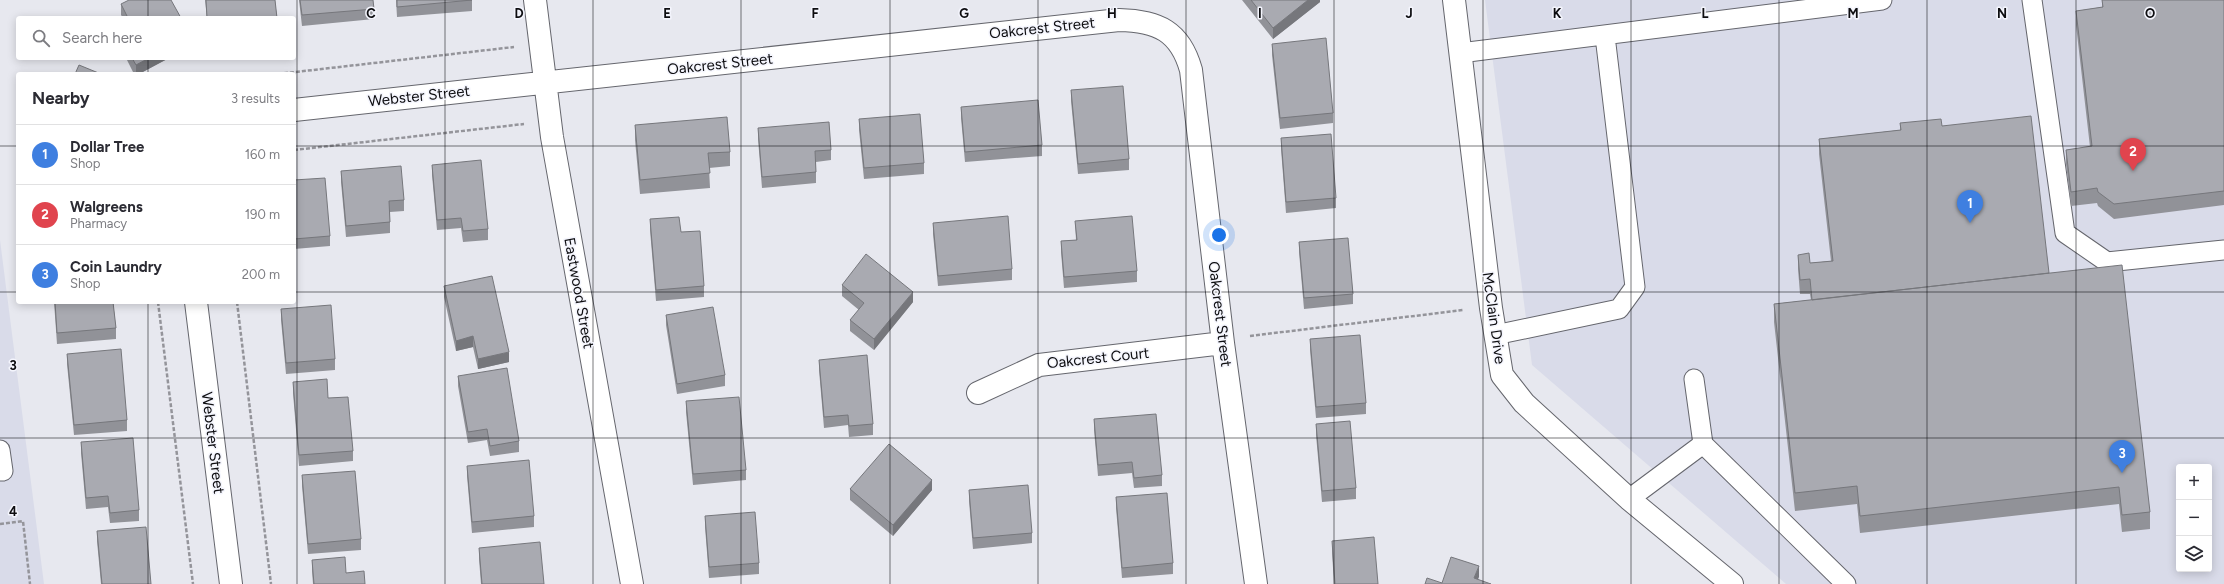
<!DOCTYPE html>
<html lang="en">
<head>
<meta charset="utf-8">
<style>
  body { margin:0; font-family:Figtree,sans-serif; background:#f7f7f7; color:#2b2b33 }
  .controls { position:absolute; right:12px; bottom:12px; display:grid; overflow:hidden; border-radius:4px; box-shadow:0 2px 10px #0003 }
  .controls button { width:36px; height:36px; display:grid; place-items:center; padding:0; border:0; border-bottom:1px solid #e1e1e2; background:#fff; color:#2b2b33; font:20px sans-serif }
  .you { position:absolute; left:1219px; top:235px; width:14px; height:14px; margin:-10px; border:3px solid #fff; border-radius:50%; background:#1a73e8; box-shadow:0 0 0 6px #1a73e833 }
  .badge { display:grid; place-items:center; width:26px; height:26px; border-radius:50%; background:#615824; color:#fff; font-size:13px; font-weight:700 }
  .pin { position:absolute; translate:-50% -33px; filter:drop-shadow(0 1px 2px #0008) }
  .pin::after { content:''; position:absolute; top:21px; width:14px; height:12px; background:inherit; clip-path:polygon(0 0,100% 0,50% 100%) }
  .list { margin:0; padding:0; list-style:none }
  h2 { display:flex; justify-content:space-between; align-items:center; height:52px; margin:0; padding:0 16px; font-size:17px }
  h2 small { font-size:13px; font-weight:400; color:#7c7c81 }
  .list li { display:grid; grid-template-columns:26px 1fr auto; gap:12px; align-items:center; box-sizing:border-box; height:60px; padding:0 16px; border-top:1px solid #e1e1e2 }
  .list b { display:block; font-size:15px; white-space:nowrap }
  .list p { margin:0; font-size:13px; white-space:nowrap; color:#7c7c81 }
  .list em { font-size:13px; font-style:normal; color:#7c7c81 }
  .icon { flex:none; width:22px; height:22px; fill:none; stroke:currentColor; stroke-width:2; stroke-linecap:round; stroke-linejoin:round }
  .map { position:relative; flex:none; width:2224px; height:584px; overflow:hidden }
  .search { position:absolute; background:#fff; box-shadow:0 2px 10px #0003; left:16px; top:16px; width:280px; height:44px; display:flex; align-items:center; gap:10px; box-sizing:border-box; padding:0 14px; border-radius:4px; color:#7c7c81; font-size:15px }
  .panel { position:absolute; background:#fff; box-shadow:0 2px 10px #0003; left:16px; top:72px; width:280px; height:232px; border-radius:4px }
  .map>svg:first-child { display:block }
</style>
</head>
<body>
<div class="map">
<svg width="2224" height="584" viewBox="0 0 2224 584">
  <rect width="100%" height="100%" fill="#e7e8ef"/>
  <path fill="#d9dbe9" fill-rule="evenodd" d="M1485 0H2224V584H1786L1532 365ZM2179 467H2209V569H2179Z
    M0 240 44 584H0Z"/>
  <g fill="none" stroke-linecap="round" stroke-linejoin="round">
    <defs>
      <path id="lane" d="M2032 0 2065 233 2107 262 2224 250
        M1460 53 1882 0
        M1495 335 1619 309 1635 287 1605 36
        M1694 379 1703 444 1846 584
        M0 450 3 471H0
        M1629 499 1703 444"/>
      <path id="street" d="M535 0 552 137 632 584
        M1454 0 1491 308 1502 375 1524 403 1629 499 1732 584
        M294 110 1119 20C1158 21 1180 31 1191 70L1223 343 1256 584
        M196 302 231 584
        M978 393 1039 365 1223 343"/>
    </defs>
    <use href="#lane" stroke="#65666d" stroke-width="21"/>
    <use href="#street" stroke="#65666d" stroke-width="24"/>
    <path stroke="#94949a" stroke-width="2.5" stroke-dasharray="4 2" stroke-linecap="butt" d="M278 74 514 47
      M294 150 524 124
      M158 302 193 584
      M237 302 271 584
      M1250 336 1463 310
      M0 524 23 521 30 584"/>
    <use href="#lane" stroke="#fff" stroke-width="19"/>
    <use href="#street" stroke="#fff" stroke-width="22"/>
  </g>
  <path fill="#919298" d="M205 0H275L277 18H207Z
    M299 0H373L374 19 302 26Z
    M396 0H472V11L397 17Z
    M1242 0H1320V2L1273 39Z
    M2102 0H2224V205L2114 219 2098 206 2097 203 2071 206 2066 164V150L2090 147 2076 25V11L2102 7Z
    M121 4 181 18H123L121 15Z
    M1272 44 1333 113V123L1280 129 1272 55Z
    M126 58H169L139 74H134Z
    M1071 90 1129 159V170L1078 174 1071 101Z
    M961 107 1042 145V156L965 162 961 118Z
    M859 119 924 163V174L864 179 859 130Z
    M1900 123 1942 126 2049 273 2150 512V529L2122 532 2119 504 1860 533 1857 504 1795 511 1774 322V304L1811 300 1810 294H1800L1798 269V255L1810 263 1831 261 1819 154V139L1900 130Z
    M635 125 730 152V166L709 168 710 188 640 194 635 140Z
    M758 128 831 150V160L816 162V183L762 188 758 139Z
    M1281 138 1336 198V208L1286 213 1281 149Z
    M432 165 488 229V240L463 242 461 228 437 230 432 175Z
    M341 171 404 200V211L390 212V233L346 237 341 182Z
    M294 180 330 236V246L294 249Z
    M650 219 704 286V297L656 301 650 230Z
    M1075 221 1137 271V282L1064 288 1061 252V241L1076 240Z
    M933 223 1012 269V280L938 286 933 234Z
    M1299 242 1353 294V304L1304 309 1299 252Z
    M842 285 913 302 874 350 850 331V320L859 310 842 296Z
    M444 286 509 362 478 369 473 347 456 351 444 297Z
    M54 302H113L116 328V339L57 344Z
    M281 309 335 359V370L286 374 281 320Z
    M666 315 725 375V386L677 394 666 325Z
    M1310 339 1366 403V414L1316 418 1310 350Z
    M67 354 127 420V431L74 435 67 364Z
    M819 360 873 424V435L849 437 848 425 824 428 819 370Z
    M458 376 519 441V452L490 456 487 440 468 443 458 386Z
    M293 382 328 398 353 451V461L299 466 293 393Z
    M686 401 746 470V480L693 485 686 412Z
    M1094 419 1162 475V486L1134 488 1132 473 1098 476 1094 430Z
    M1316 424 1356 488V499L1322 502 1316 435Z
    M81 442 139 510V521L110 523 108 507 86 509 81 453Z
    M467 466 534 516V527L472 533 467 476Z
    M302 475 361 539V550L308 554 302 486Z
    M850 489 932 490 893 536 850 500Z
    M969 490 1032 533V543L973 549 969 501Z
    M1116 497 1173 563V574L1122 578 1116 508Z
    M705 516 759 563V574L709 578 705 527Z
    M97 531 151 584H101L97 541Z
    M1332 541 1378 584H1334L1332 552Z
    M479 548 544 584H481L479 559Z
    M312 560 346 573 365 584H313L312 571Z"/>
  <path fill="#76777c" d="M1308 0H1320V2L1273 39V28Z
    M149 58H169L139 74H136V65Z
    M913 292V302L874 350V339Z
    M473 336V347L456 351V341Z
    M509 352V362L478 369V359Z
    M932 480V490L893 536V525Z
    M1479 566V577L1476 584 1474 578Z"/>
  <path fill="#a9aab1" stroke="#76777c" d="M129 0H171L181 18H128L121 4Z
    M206 0H275L277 18H207Z
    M300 0H373L374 9 302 15Z
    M397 0H472L397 7Z
    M1251 0H1308L1273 28Z
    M2102 0H2224V191L2114 204 2098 192 2097 188 2071 192 2066 150 2092 146 2076 11 2103 7Z
    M1326 38 1333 113 1280 118 1272 44Z
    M132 58H149L136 65Z
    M79 65 101 74H75Z
    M1123 86 1129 159 1078 164 1071 90Z
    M1038 100 1042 145 965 152 961 107Z
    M920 114 924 163 864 168 859 119Z
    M2031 116 2049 273 1812 300 1810 279 1800 280 1798 255 1809 253 1810 263 1833 261 1819 139 1901 130 1900 123 1941 119 1942 126Z
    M727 117 730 152 708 153 710 173 640 180 635 125Z
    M829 122 831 150 815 151 816 172 762 177 758 128Z
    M1331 134 1336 198 1286 202 1281 138Z
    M481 160 488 229 463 231 461 218 437 220 432 165Z
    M401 166 404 200 389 201 390 222 346 226 341 171Z
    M325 178 330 236 294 239V180Z
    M1008 216 1012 269 938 276 933 223Z
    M1132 216 1137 271 1064 277 1061 241 1077 240 1075 221Z
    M679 217 681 232 700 231 704 286 656 290 650 219Z
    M1348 238 1353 294 1304 298 1299 242Z
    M866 254 913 292 874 339 850 320 864 303 842 285Z
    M2122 265 2150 512 2122 515 2119 487 1860 516 1857 486 1795 493 1774 304Z
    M492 276 509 352 478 359 473 336 456 341 444 286Z
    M55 302H113L116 328 57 333Z
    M331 305 335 359 286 363 281 309Z
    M713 307 725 375 677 384 666 315Z
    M1360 335 1366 403 1316 407 1310 339Z
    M121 349 127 420 74 425 67 354Z
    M867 355 873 424 849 426 848 415 824 417 819 360Z
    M507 368 519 441 490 446 487 429 468 432 458 376Z
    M327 379 328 398 348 397 353 451 299 455 293 382Z
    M739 397 746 470 693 474 686 401Z
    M1156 414 1162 475 1134 478 1132 462 1098 465 1094 419Z
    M1350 421 1356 488 1322 491 1316 424Z
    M133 438 139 510 110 513 108 496 86 498 81 442Z
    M889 444 932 480 893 525 850 489Z
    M529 460 534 516 472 522 467 466Z
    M355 471 361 539 308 544 302 475Z
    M1028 485 1032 533 973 538 969 490Z
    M1167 493 1173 563 1122 568 1116 497Z
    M755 512 759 563 709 567 705 516Z
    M146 527 151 584H102L97 531Z
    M1374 537 1378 584H1335L1332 541Z
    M540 542 544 584H482L479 548Z
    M345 557 346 573 364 571 365 584H314L312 560Z
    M1451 557 1479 566 1474 578 1491 584H1425L1427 578 1442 583Z"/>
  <path fill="none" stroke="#0d0d10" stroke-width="1" stroke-opacity="0.55" d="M148 0V18M297 0V584M445 0V584M593 0V584M741 0V584M890 0V584M1038 0V584M1186 0V584M1334 0V584M1483 0V584M1631 0V584M1779 0V584M1927 0V584M2076 0V584M148 58V74M0 146H18M294 146H2224M0 292H18M294 292H2224M148 302V584M0 438H2224"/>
  <g text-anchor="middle" stroke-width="3" stroke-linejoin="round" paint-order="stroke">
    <g font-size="15" fill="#0d0d10" stroke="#f4f5fd">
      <text transform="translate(1042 28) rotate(-6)" y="5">Oakcrest Street</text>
      <text transform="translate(720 64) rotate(-6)" y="5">Oakcrest Street</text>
      <text transform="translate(419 96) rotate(-6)" y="5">Webster Street</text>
      <text transform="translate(579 293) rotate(80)" y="5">Eastwood Street</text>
      <text transform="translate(1220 314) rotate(83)" y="5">Oakcrest Street</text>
      <text transform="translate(1494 318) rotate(82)" y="5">McClain Drive</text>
      <text transform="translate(1098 358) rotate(-6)" y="5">Oakcrest Court</text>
      <text transform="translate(213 443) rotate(83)" y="5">Webster Street</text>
    </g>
  </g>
  <g font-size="13" text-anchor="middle" font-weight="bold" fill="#0d0d10" stroke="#f4f5fd" stroke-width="3" stroke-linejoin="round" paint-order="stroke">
    <text x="371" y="18">C</text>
    <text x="519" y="18">D</text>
    <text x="667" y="18">E</text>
    <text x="815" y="18">F</text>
    <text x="964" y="18">G</text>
    <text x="1112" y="18">H</text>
    <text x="1260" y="18">I</text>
    <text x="1409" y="18">J</text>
    <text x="1557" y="18">K</text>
    <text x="1705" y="18">L</text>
    <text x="1853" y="18">M</text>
    <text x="2002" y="18">N</text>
    <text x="2150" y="18">O</text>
    <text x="13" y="370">3</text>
    <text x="13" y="516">4</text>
  </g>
</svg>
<div class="controls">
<button>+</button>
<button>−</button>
<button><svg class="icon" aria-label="layers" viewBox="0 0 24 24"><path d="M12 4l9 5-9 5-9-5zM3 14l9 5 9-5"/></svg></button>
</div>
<div class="you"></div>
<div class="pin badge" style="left:1970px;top:223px;background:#3f7fe0">1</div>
<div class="pin badge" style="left:2133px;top:171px;background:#e0444e">2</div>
<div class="pin badge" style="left:2122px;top:473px;background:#3f7fe0">3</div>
<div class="search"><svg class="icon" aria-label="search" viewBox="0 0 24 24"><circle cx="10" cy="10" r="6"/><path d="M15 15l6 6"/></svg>Search here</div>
<section class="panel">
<h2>Nearby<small>3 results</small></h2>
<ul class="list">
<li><span class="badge" style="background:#3f7fe0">1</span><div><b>Dollar Tree</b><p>Shop</p></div><em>160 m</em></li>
<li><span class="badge" style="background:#e0444e">2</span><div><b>Walgreens</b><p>Pharmacy</p></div><em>190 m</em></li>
<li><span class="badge" style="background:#3f7fe0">3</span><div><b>Coin Laundry</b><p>Shop</p></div><em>200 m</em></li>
</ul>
</section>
</div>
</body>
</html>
